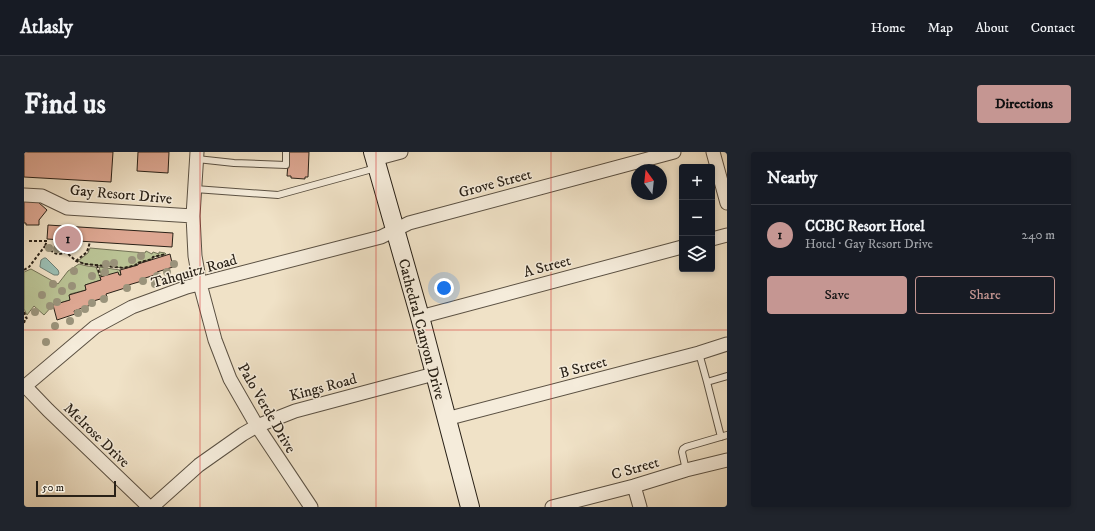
<!DOCTYPE html>
<html lang="en">
<head>
<meta charset="utf-8">
<style>
  body { margin:0; font-family:"IM FELL DW Pica",serif; background:#20242c; color:#f1f3f6 }
  .controls { position:absolute; right:12px; top:12px; display:grid; overflow:hidden; border-radius:4px; box-shadow:0 2px 6px #0003 }
  .controls button { width:36px; height:36px; display:grid; place-items:center; padding:0; border:0; border-bottom:1px solid #363941; background:#171b24; color:#f1f3f6; font:20px sans-serif }
  .compass { position:absolute; left:607px; top:12px; width:36px; height:36px; border-radius:50%; background:#171b24; box-shadow:0 2px 6px #0003; rotate:345deg }
  .scale { position:absolute; left:12px; bottom:10px; width:80px; box-sizing:border-box; padding-left:4px; border:2px solid #292117; border-top:0; font-size:11px; line-height:14px; white-space:nowrap; color:#292117; -webkit-text-stroke:3px #f5ecdb; paint-order:stroke }
  .you { position:absolute; left:420px; top:136px; width:14px; height:14px; margin:-10px; border:3px solid #fff; border-radius:50%; background:#1a73e8; box-shadow:0 0 0 6px #1a73e833 }
  .badge { display:grid; place-items:center; width:26px; height:26px; border-radius:50%; background:#c59692; color:#111; font-size:13px; font-weight:700 }
  .pin { position:absolute; translate:-50% -50%; border:2px solid #fff; box-shadow:0 1px 4px #0006 }
  .list { margin:0; padding:0; list-style:none }
  h2 { display:flex; justify-content:space-between; align-items:center; height:52px; margin:0; padding:0 16px; font-size:17px }
  h2 small { font-size:13px; font-weight:400; color:#9ea1a6 }
  .list li { display:grid; grid-template-columns:26px 1fr auto; gap:12px; align-items:center; box-sizing:border-box; height:60px; padding:0 16px; border-top:1px solid #363941 }
  .list b { display:block; font-size:15px; white-space:nowrap }
  .list p { margin:0; font-size:13px; white-space:nowrap; color:#9ea1a6 }
  .list em { font-size:13px; font-style:normal; color:#9ea1a6 }
  .actions { display:flex; gap:8px; padding:12px 16px }
  .actions a { flex:1; padding:9px 0; border:1px solid #c59692; border-radius:4px; text-align:center; font-size:14px; color:#c59692 }
  .actions .main { background:#c59692; color:#111 }
  .icon { flex:none; width:22px; height:22px; fill:none; stroke:currentColor; stroke-width:2; stroke-linecap:round; stroke-linejoin:round }
  .map { position:relative; flex:none; width:703px; height:355px; overflow:hidden; border-radius:4px }
  header { display:flex; align-items:center; gap:24px; box-sizing:border-box; height:56px; padding:0 20px; background:#171b24; border-bottom:1px solid #363941 }
  header strong { font-size:19px }
  nav { display:flex; gap:22px; margin-inline-start:auto; font-size:14px }
  .intro { display:flex; align-items:center; justify-content:space-between; box-sizing:border-box; height:96px; padding:0 24px }
  h1 { margin:0; font-size:28px }
  .button { padding:10px 18px; border-radius:4px; background:#c59692; color:#111; font-size:14px; font-weight:700 }
  main { display:flex; gap:24px; padding:0 24px }
  aside { flex:1; background:#171b24; border-radius:4px; box-shadow:0 2px 6px #0003 }
  .map>svg:first-child { display:block }
</style>
</head>
<body>
<header>
<strong>Atlasly</strong>
<nav><a>Home</a><a>Map</a><a>About</a><a>Contact</a></nav>
</header>
<div class="intro"><h1>Find us</h1><a class="button">Directions</a></div>
<main>
<div class="map">
<svg width="703" height="355" viewBox="0 0 703 355">
  <rect width="100%" height="100%" fill="#f0e2c7"/>
  <filter id="stains"><feTurbulence type="fractalNoise" baseFrequency=".005" numOctaves="4"/><feColorMatrix values="0 0 0 0 .2 0 0 0 0 .09 0 0 0 0 .02 0 0 0 .5 -.17"/></filter>
  <radialGradient id="worn" r=".72"><stop offset=".6" stop-color="#630" stop-opacity="0"/><stop offset="1" stop-color="#630" stop-opacity=".3"/></radialGradient>
  <path fill="#bac395" stroke="#727256" d="M66 96 121 101 122 99 128 102 129 100 135 102V100L141 101 142 102 129 105 128 107 113 111 112 113 100 116 61 112 54 109 64 101Z
    M55 112 63 114 72 115 77 128 61 133 62 138 46 142V148L29 153 20 163 10 154 3 163 0 157V120L7 117 34 132 44 119Z
    M75 115 96 118 97 123 78 125Z"/>
  <path fill="#9abeb3" stroke="#6d7f75" d="M20 106H22L34 118 35 121 34 123H30L16 115V114L17 108Z"/>
  <path fill="#dda792" stroke="#292117" d="M0 0H89L87 30 0 25Z
    M114 0H145L144 21 113 19Z
    M265 0H285L284 25H281V27L267 26V24H263Z
    M0 49 14 50 23 58 15 68V73H2V71H0Z
    M24 73 149 81 148 95 23 87Z
    M146 102 149 115 133 120 134 122 118 127V129L101 134V136L82 142 83 145 66 150 67 153 50 159 51 162 33 168 29 153 46 148 45 143 62 138 61 133 77 128 76 125 94 120 95 123H97L96 118 114 113V112Z"/>
  <g fill="none" stroke-linecap="round" stroke-linejoin="round">
    <defs>
      <path id="lane" d="M173 7 210 11 262 13V0
        M171 37 254 43 352 16
        M675 201 683 230 703 224
        M683 230 697 285
        M662 318 658 300 659 297 662 295 703 283"/>
      <path id="street" d="M173 0 169 64 171 104 176 132 191 188 206 227 233 274 287 355
        M689 0 703 51
        M351 7 377 0
        M0 43 18 44 43 56 169 64
        M688 87 703 83
        M396 165 658 95
        M0 233 24 258 125 355
        M0 235 71 175 108 155 163 135 357 85 385 71 650 0
        M422 267 675 201 703 192
        M610 334 616 355
        M128 355 175 313 219 282 233 274 271 259 410 222
        M528 355 610 334 662 318 703 308"/>
      <path id="secondary" d="M349 0 396 165 446 355"/>
    </defs>
    <use href="#lane" stroke="#5b5143" stroke-width="8"/>
    <use href="#street" stroke="#5b5143" stroke-width="15"/>
    <use href="#secondary" stroke="#292117" stroke-width="20"/>
    <path stroke="#292117" stroke-width="2" stroke-dasharray="3 2" stroke-linecap="butt" d="M5 89H23L21 94C29 100 33 105 42 100L52 109 61 112 100 116 112 113 113 111 128 107 129 105 142 102
      M52 109 63 100 66 90
      M73 113 76 124
      M0 118 5 115 21 94
      M0 160 3 167
      M0 171 2 165"/>
    <use href="#lane" stroke="#f5ecdb" stroke-width="6"/>
    <use href="#street" stroke="#f5ecdb" stroke-width="13"/>
    <use href="#secondary" stroke="#f5ecdb" stroke-width="18"/>
  </g>
  <g fill="#9a937b">
    <circle cx="25" cy="96" r="4"/>
    <circle cx="33" cy="97" r="4"/>
    <circle cx="117" cy="104" r="4"/>
    <circle cx="108" cy="108" r="4"/>
    <circle cx="90" cy="111" r="4"/>
    <circle cx="82" cy="112" r="4"/>
    <circle cx="150" cy="112" r="4"/>
    <circle cx="50" cy="119" r="4"/>
    <circle cx="81" cy="120" r="4"/>
    <circle cx="143" cy="120" r="4"/>
    <circle cx="68" cy="124" r="4"/>
    <circle cx="133" cy="124" r="4"/>
    <circle cx="119" cy="129" r="4"/>
    <circle cx="29" cy="132" r="4"/>
    <circle cx="131" cy="132" r="4"/>
    <circle cx="48" cy="134" r="4"/>
    <circle cx="103" cy="136" r="4"/>
    <circle cx="38" cy="139" r="4"/>
    <circle cx="18" cy="143" r="4"/>
    <circle cx="80" cy="147" r="4"/>
    <circle cx="33" cy="150" r="4"/>
    <circle cx="68" cy="151" r="4"/>
    <circle cx="26" cy="154" r="4"/>
    <circle cx="61" cy="157" r="4"/>
    <circle cx="11" cy="160" r="4"/>
    <circle cx="54" cy="161" r="4"/>
    <circle cx="46" cy="169" r="4"/>
    <circle cx="31" cy="174" r="4"/>
    <circle cx="22" cy="190" r="4"/>
  </g>
  <path fill="none" stroke="#d62828" stroke-width="1" stroke-opacity="0.55" d="M176 0V355M352 0V355M527 0V355M0 178H703"/>
  <g text-anchor="middle" stroke-width="3" stroke-linejoin="round" paint-order="stroke">
    <g font-size="15" fill="#292117" stroke="#f5ecdb">
      <text transform="translate(471 31) rotate(-15)" y="5">Grove Street</text>
      <text transform="translate(97 42) rotate(5)" y="5">Gay Resort Drive</text>
      <text transform="translate(523 114) rotate(-15)" y="5">A Street</text>
      <text transform="translate(170 119) rotate(-16)" y="5">Tahquitz Road</text>
      <text transform="translate(398 177) rotate(75)" y="5">Cathedral Canyon Drive</text>
      <text transform="translate(559 215) rotate(-15)" y="5">B Street</text>
      <text transform="translate(299 235) rotate(-15)" y="5">Kings Road</text>
      <text transform="translate(243 256) rotate(60)" y="5">Palo Verde Drive</text>
      <text transform="translate(73 283) rotate(44)" y="5">Melrose Drive</text>
      <text transform="translate(611 316) rotate(-16)" y="5">C Street</text>
    </g>
  </g>
  <rect width="100%" height="100%" filter="url(#stains)"/>
  <rect width="100%" height="100%" fill="url(#worn)"/>
</svg>
<div class="controls">
<button>+</button>
<button>−</button>
<button><svg class="icon" aria-label="layers" viewBox="0 0 24 24"><path d="M12 4l9 5-9 5-9-5zM3 14l9 5 9-5"/></svg></button>
</div>
<svg class="compass" viewBox="-18 -18 36 36"><path d="M0-13l5 13h-10z" fill="#e53935"/><path d="M0 13l5-13h-10z" fill="#9ea1a6"/></svg>
<div class="scale">50 m</div>
<div class="you"></div>
<div class="pin badge" style="left:44px;top:87px">1</div>
</div>
<aside>
<h2>Nearby<small></small></h2>
<ul class="list">
<li><span class="badge">1</span><div><b>CCBC Resort Hotel</b><p>Hotel · Gay Resort Drive</p></div><em>240 m</em></li>
</ul>
<div class="actions"><a class="main">Save</a><a>Share</a></div>
</aside>
</main>
</body>
</html>
